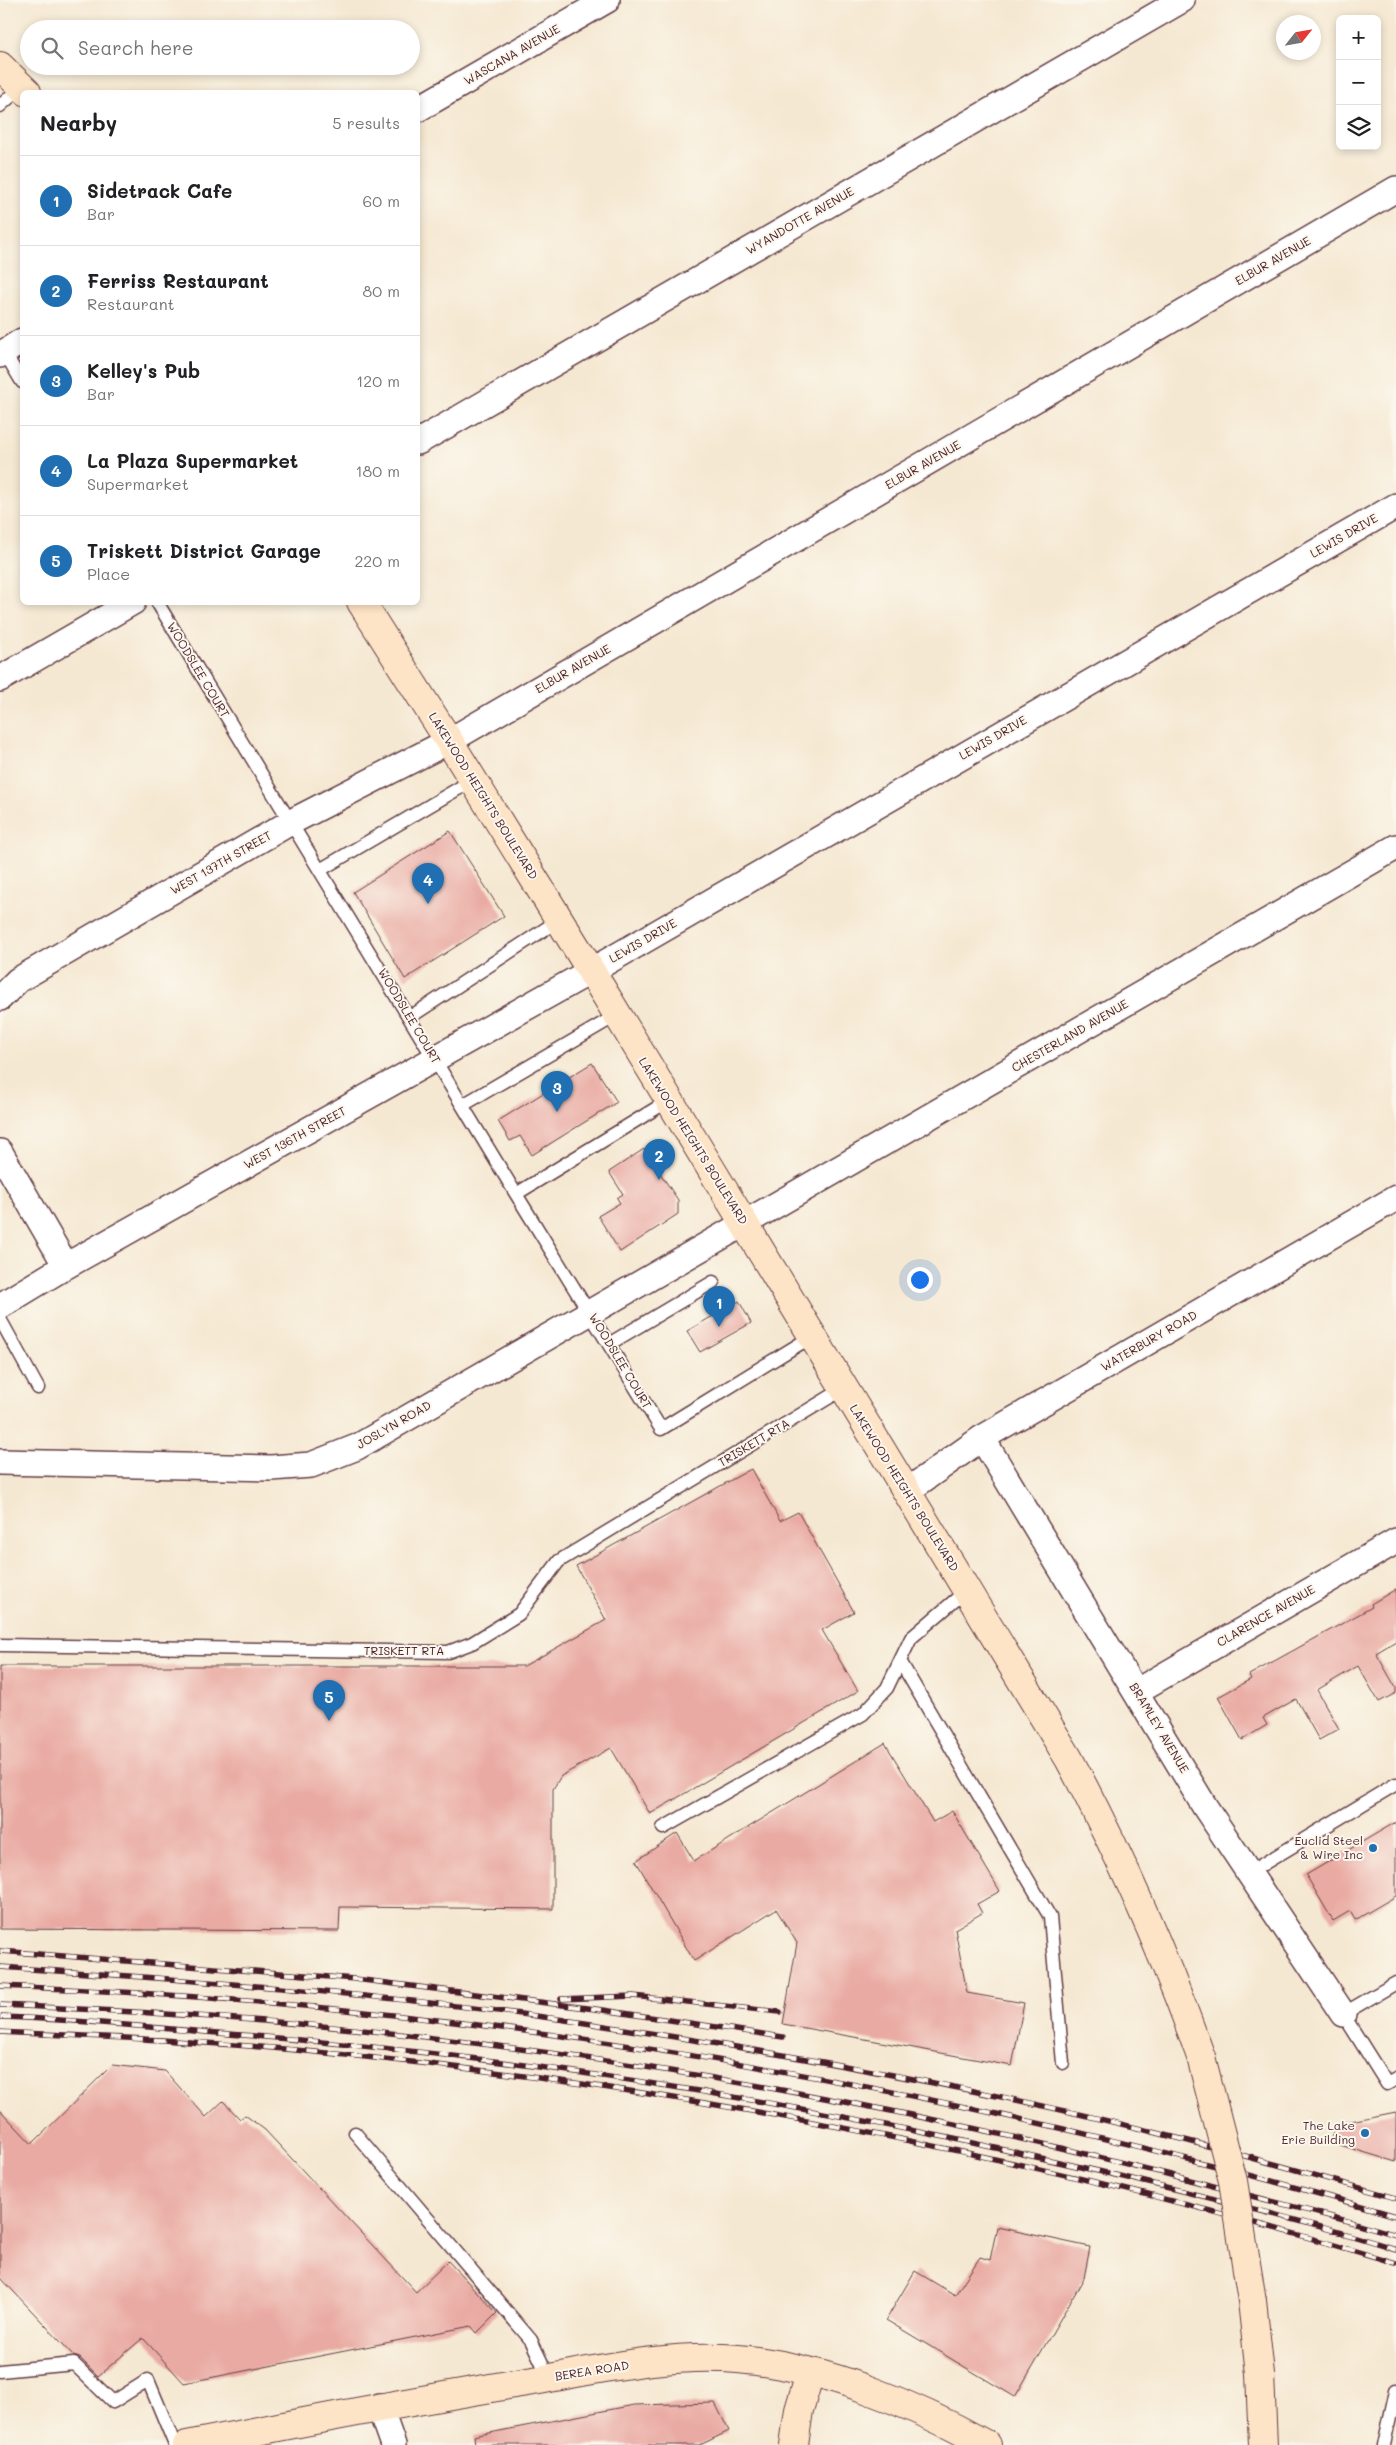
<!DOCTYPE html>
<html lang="en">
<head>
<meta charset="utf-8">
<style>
  body { margin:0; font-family:Mali,sans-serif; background:#f6f6f6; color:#202124 }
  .controls { position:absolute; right:15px; top:15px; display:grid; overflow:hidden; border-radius:8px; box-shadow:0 2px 8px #0003 }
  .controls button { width:45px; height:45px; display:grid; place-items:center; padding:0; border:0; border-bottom:1px solid #e0e0e0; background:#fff; color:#202124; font:25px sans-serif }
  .compass { position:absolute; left:1276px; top:15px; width:45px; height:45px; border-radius:50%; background:#fff; box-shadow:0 2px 8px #0003; rotate:59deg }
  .you { position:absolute; left:919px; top:1279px; width:18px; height:18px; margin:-12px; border:4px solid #fff; border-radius:50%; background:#1a73e8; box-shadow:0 0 0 8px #1a73e833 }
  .badge { display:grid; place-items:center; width:32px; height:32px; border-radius:50%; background:#1f6fb2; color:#fff; font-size:16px; font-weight:700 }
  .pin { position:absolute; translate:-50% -41px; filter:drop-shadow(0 1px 2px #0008) }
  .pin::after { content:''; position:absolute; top:26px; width:18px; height:15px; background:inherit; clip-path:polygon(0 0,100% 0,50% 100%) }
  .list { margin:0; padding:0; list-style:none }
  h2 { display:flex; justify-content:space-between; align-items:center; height:65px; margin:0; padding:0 20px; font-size:21px }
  h2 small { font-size:16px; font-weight:400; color:#757577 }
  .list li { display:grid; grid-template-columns:32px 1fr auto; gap:15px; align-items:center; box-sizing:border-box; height:90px; padding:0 20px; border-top:1px solid #e0e0e0 }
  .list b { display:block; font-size:19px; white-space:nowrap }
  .list p { margin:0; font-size:16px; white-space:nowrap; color:#757577 }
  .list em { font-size:16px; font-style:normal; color:#757577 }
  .icon { flex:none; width:28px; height:28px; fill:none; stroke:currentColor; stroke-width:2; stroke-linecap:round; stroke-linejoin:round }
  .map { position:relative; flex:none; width:1396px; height:2445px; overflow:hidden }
  .search { position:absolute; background:#fff; box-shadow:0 2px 8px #0003; left:20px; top:20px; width:400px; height:55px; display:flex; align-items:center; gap:12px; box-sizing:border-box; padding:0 18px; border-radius:28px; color:#757577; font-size:19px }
  .panel { position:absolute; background:#fff; box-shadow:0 2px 8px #0003; left:20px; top:90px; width:400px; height:515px; border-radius:8px }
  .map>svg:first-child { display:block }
</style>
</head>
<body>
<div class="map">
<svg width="1396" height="2445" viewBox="0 0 1396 2445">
  <rect width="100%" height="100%" fill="#fbf7ec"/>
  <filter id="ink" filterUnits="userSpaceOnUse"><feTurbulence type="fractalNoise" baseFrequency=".02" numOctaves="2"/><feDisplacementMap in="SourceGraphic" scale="10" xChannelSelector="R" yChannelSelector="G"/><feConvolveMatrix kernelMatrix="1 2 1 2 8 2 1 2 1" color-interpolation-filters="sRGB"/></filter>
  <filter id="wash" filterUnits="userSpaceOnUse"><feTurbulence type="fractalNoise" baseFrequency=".0096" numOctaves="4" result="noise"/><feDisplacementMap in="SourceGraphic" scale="20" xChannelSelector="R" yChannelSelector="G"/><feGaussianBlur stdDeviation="1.12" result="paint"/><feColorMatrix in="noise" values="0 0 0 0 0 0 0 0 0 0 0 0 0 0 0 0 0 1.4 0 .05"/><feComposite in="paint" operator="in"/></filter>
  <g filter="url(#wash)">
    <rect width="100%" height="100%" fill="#f5e8d2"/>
    <g id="blocks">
      <path fill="#e9aaa3" d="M450 831 504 916 405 979 353 892Z
        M592 1063 617 1102 532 1155 520 1136 510 1141 498 1121Z
        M644 1149 678 1200V1214L620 1252 598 1216 620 1203 617 1198 623 1194 609 1172Z
        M739 1301 751 1323 700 1352 687 1331Z
        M751 1469 780 1521 798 1512 854 1612 822 1630 858 1691 650 1814 611 1748 561 1776 553 1789V1909L340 1907 339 1931 0 1929V1666H524L606 1620 576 1566Z
        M1396 1589V1641L1376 1653 1396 1688V1693L1379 1702 1358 1666 1317 1690 1339 1729 1319 1740 1296 1699 1263 1718 1267 1725 1242 1740 1218 1697 1251 1679 1249 1675 1372 1607 1371 1604Z
        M885 1743 933 1822 952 1811 1000 1891 977 1904 982 1913 955 1929 967 1993 1024 2003 1012 2066 783 2024 797 1943 776 1909 694 1961 636 1861 677 1833 694 1861Z
        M1396 1822V1896L1355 1920 1350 1911 1333 1921 1306 1875Z
        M112 2065 165 2071 206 2117 223 2101 240 2119 245 2115 265 2130 416 2292 448 2261 497 2313 477 2333 471 2326 184 2383 143 2338 98 2376 80 2358 74 2356 0 2277V2110L32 2144Z
        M1396 2112V2162L1330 2142 1336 2124Z
        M997 2227 1090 2247 1084 2278 1015 2397 886 2320 915 2271 955 2295 980 2257 990 2260Z
        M715 2403 729 2431 700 2445H475L474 2436 634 2405Z"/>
    </g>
  </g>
  <g filter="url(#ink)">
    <use href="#blocks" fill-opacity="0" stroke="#643d44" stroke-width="1"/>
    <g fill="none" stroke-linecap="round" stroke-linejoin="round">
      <defs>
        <path id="service" d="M0 106 21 87
          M3 350 22 382
          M157 602 516 1194 661 1429 811 1337
          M320 870 473 780
          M410 1017 559 920
          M463 1105 617 1015
          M516 1194 668 1101
          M0 1319 38 1388
          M609 1344 713 1282
          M0 1645 448 1652 472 1643 519 1614 559 1561 843 1389
          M900 1661 1050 1917 1063 2063
          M663 1828 863 1714 887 1688 911 1638 967 1590
          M1250 1872 1396 1784
          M1396 1983 1343 2014 1387 2084 1396 2079
          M355 2133 531 2340 549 2378
          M0 2371 74 2364 113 2402 148 2380 175 2445
          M1384 2445 1396 2390"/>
        <path id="minor" d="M418 109 607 0
          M0 355 22 341
          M418 442 1182 0
          M0 679 133 602
          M0 998 18 980 291 822 449 741 1396 189
          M0 1152 66 1266
          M0 1306 66 1266 591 971 1396 506
          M982 1438 1205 1807 1343 2014
          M0 1462 271 1468 311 1465 357 1447 1396 847
          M907 1491 982 1438 1396 1198
          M1137 1691 1396 1541
          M379 2406 393 2445"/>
        <path id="secondary" d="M0 66 27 92
          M361 602 449 741 591 971 1069 1759C1121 1856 1164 1954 1201 2057
          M1252 2301 1260 2374 1263 2445
          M187 2445C302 2422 417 2400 533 2381 600 2369 670 2353 738 2359 822 2366 914 2404 987 2445
          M794 2445 799 2410 810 2373"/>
      </defs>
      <use href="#service" stroke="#643d44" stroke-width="15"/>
      <use href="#minor" stroke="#643d44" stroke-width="28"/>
      <use href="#secondary" stroke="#643d44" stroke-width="30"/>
      <use href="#service" stroke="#fff" stroke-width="12"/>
      <use href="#minor" stroke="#fff" stroke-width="25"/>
      <use href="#secondary" stroke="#fee4c6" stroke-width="28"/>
      <defs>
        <path id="rail" d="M0 1951 355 1979 603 2010 783 2037
          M0 1967C208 1981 418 1996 624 2029 806 2057 990 2090 1169 2136 1245 2155 1320 2177 1396 2198
          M0 1986C472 2004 943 2083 1396 2216
          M561 1999 633 1996 780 2012
          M0 2005C145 2012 290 2020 433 2038 698 2069 960 2119 1217 2187 1277 2203 1337 2217 1396 2235
          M0 2017C81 2019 161 2029 242 2035 522 2057 798 2102 1072 2165 1181 2190 1289 2216 1396 2249
          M0 2032C102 2037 204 2041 306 2051 674 2086 1042 2157 1396 2263"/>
      </defs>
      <use href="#rail" stroke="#4a1f2b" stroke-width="5.5"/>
      <use href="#rail" stroke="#fbf7ec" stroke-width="4" stroke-dasharray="11" stroke-linecap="butt"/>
      <defs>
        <path id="secondary-bridge" d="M1201 2057 1233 2181 1252 2301"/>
      </defs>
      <use href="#secondary-bridge" stroke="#643d44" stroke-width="30" stroke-linecap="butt"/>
      <use href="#secondary-bridge" stroke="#fee4c6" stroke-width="28"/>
    </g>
  </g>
  <g fill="#1f6fb2" stroke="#fbf7ec" stroke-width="2">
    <circle cx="1373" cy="1848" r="5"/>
    <circle cx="1365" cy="2133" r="5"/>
  </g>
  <g text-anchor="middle" stroke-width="4" stroke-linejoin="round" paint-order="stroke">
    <g font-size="12" fill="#4a1f2b" stroke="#fbf7ec">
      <text transform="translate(512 55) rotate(-30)" y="4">WASCANA AVENUE</text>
      <text transform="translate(800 221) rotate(-30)" y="4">WYANDOTTE AVENUE</text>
      <text transform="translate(1273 261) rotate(-30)" y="4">ELBUR AVENUE</text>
      <text transform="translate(923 465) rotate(-30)" y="4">ELBUR AVENUE</text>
      <text transform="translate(1344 536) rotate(-30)" y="4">LEWIS DRIVE</text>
      <text transform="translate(573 669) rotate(-30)" y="4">ELBUR AVENUE</text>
      <text transform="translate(198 670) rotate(59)" y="4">WOODSLEE COURT</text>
      <text transform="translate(993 738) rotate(-30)" y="4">LEWIS DRIVE</text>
      <text transform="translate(483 796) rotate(58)" y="4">LAKEWOOD HEIGHTS BOULEVARD</text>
      <text transform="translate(221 863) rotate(-30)" y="4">WEST 137TH STREET</text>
      <text transform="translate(643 941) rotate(-30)" y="4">LEWIS DRIVE</text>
      <text transform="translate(409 1016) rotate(59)" y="4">WOODSLEE COURT</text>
      <text transform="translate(1070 1036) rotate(-30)" y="4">CHESTERLAND AVENUE</text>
      <text transform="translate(295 1138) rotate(-29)" y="4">WEST 136TH STREET</text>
      <text transform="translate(693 1141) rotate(58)" y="4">LAKEWOOD HEIGHTS BOULEVARD</text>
      <text transform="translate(1149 1341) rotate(-30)" y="4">WATERBURY ROAD</text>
      <text transform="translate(620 1361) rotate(59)" y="4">WOODSLEE COURT</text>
      <text transform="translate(394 1425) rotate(-30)" y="4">JOSLYN ROAD</text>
      <text transform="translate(754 1443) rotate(-31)" y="4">TRISKETT RTA</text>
      <text transform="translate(904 1488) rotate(58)" y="4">LAKEWOOD HEIGHTS BOULEVARD</text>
      <text transform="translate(1266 1616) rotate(-30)" y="4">CLARENCE AVENUE</text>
      <text x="404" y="1655">TRISKETT RTA</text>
      <text transform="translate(1159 1728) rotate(59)" y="4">BRAMLEY AVENUE</text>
      <text transform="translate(592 2371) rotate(-9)" y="4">BEREA ROAD</text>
    </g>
    <g font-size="12" fill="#4a1f2b" stroke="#fbf7ec" text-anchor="end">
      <text x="1363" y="1845">Euclid Steel<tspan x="1363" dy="14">&amp; Wire Inc</tspan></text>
      <text x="1355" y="2130">The Lake<tspan x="1355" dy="14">Erie Building</tspan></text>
    </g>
  </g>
</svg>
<div class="controls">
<button>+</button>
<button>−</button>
<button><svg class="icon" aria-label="layers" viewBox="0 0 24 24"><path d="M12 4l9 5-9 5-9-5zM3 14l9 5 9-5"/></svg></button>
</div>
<svg class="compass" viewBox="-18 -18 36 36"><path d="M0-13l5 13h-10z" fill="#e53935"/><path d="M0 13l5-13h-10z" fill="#757577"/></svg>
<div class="you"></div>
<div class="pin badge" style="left:719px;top:1327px">1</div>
<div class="pin badge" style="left:659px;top:1180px">2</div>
<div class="pin badge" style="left:557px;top:1112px">3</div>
<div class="pin badge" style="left:428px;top:904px">4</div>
<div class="pin badge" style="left:329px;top:1721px">5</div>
<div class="search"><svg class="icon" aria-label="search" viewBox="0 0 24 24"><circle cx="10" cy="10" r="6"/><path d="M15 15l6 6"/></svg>Search here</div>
<section class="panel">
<h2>Nearby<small>5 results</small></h2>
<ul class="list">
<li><span class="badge">1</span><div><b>Sidetrack Cafe</b><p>Bar</p></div><em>60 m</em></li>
<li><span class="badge">2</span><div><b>Ferriss Restaurant</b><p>Restaurant</p></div><em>80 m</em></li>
<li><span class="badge">3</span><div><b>Kelley's Pub</b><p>Bar</p></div><em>120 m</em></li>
<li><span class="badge">4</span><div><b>La Plaza Supermarket</b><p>Supermarket</p></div><em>180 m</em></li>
<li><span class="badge">5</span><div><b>Triskett District Garage</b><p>Place</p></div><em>220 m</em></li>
</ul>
</section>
</div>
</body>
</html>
